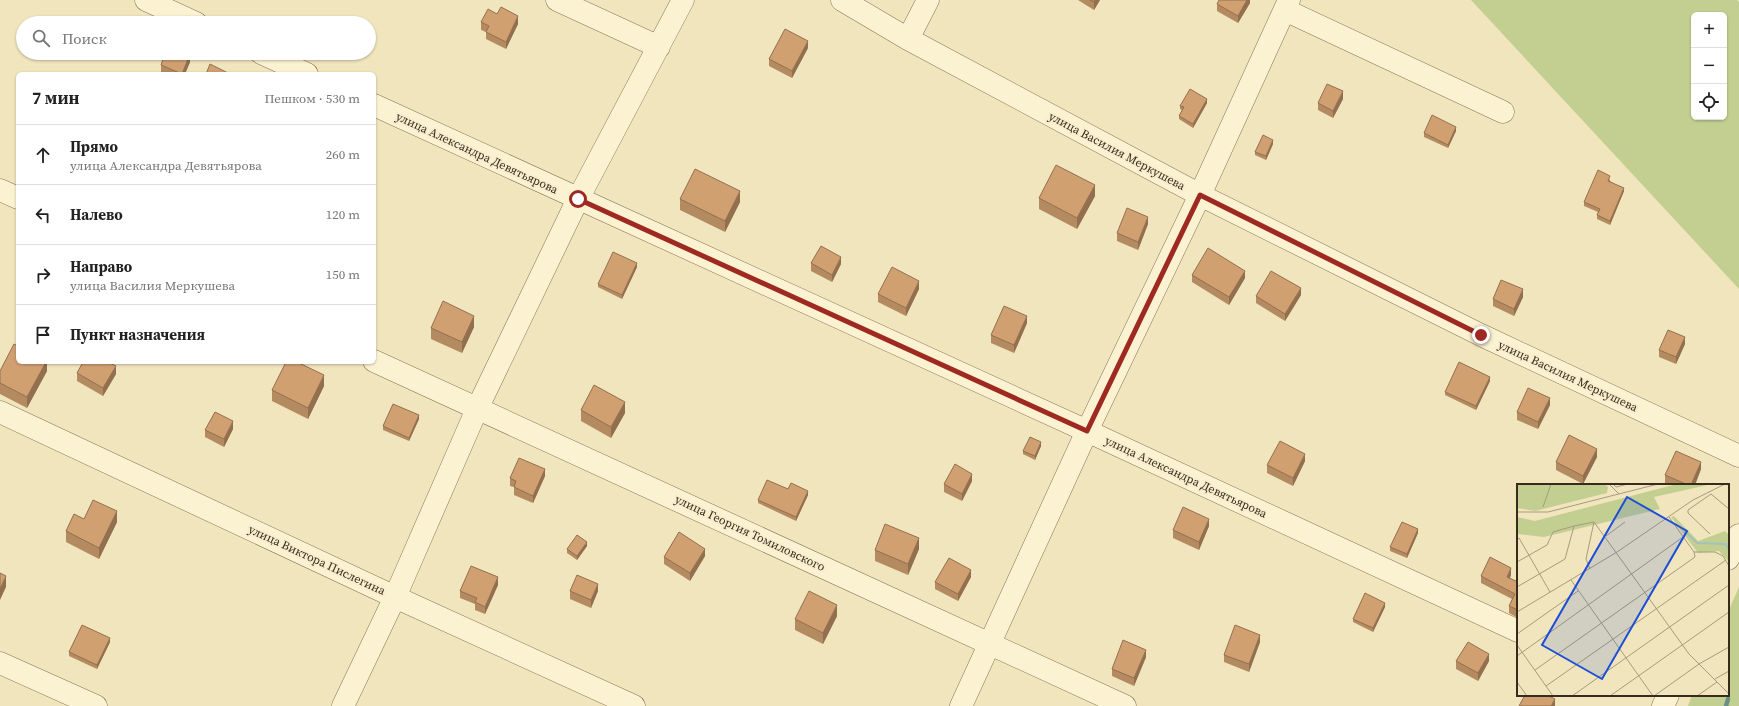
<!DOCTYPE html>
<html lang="ru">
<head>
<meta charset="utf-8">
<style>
  body { margin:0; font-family:"Source Serif 4",serif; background:#f2f2f2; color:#222 }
  .controls { position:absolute; right:12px; top:12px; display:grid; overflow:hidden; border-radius:6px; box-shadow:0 1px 3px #0004 }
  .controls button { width:36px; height:36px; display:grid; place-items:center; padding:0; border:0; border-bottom:1px solid #e0e0e0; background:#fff; color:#222; font:20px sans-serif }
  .stop { position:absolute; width:12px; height:12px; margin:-9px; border:3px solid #9d2921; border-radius:50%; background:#fff }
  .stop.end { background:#9d2921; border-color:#fff; box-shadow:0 1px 4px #0008 }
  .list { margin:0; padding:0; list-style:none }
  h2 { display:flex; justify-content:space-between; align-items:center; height:52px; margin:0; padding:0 16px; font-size:17px }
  h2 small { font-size:13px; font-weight:400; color:#767676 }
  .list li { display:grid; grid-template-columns:26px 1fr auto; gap:12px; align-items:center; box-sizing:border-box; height:60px; padding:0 16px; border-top:1px solid #e0e0e0 }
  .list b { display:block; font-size:15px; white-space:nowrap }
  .list p { margin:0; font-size:13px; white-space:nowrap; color:#767676 }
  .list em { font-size:13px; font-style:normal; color:#767676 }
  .icon { flex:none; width:22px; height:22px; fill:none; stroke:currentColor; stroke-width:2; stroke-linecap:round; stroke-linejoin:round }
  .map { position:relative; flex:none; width:1739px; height:706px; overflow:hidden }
  .search { position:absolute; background:#fff; box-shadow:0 1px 3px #0004; left:16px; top:16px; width:360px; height:44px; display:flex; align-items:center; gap:10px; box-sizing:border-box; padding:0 14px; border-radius:22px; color:#767676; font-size:15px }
  .panel { position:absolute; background:#fff; box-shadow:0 1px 3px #0004; left:16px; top:72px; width:360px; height:292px; border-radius:6px }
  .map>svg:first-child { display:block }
</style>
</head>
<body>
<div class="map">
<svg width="1739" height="706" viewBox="0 0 1739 706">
  <rect width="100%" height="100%" fill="#f1e5be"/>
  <path fill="#c3cf91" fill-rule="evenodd" d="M1471 0H1737L1739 2V289ZM1694 15H1724V117H1694Z
    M1739 587V706H1688L1692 695H1728V612Z"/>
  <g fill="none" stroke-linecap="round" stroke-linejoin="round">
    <path stroke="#689089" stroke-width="4.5" d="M1726 706 1728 699"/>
    <defs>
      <path id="minor" d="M146 0 196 23
        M557 0 659 47
        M842 0 908 39 1200 195 1481 335 1739 456
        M1285 10 1503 112
        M908 39 928 0
        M261 53 307 74
        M374 105 1087 431 1518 631
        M0 190 18 198
        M374 361 1125 706
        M0 412 395 597 634 706
        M1728 559 1739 535
        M0 663 96 706
        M343 706 395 597 477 409 578 199 683 0
        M961 706 1087 431 1200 195 1289 0
        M1663 706 1668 695"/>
    </defs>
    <use href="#minor" stroke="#8a7555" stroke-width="23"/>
    <use href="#minor" stroke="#fbf2d1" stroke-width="22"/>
  </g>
  <path fill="#b48a61" d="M1078 0H1100L1094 10Z
    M1250 0V3L1238 23 1217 11V4Z
    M497 14 518 24 506 49 486 39V32L481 30V22Z
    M808 48 792 78 769 66V59Z
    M103 53H115L112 58Z
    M190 62 185 74H164L161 73V65Z
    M1343 99 1333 118 1318 110V103Z
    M1207 103 1193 128 1179 119V116L1182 110 1180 109V106Z
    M1456 131 1448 148 1424 137V133Z
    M1273 144 1266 160 1255 155V152Z
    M1610 179V181L1624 191 1610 225 1597 219V215L1598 212 1584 206V202Z
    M1095 196 1077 229 1039 209V198Z
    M680 199 740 202 725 232 680 210Z
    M1148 224 1138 250 1117 241V233Z
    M811 263 841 264 832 282 811 271Z
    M637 267 622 299 598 287V284Z
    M1192 275 1245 278 1229 305 1192 282Z
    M919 289 906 316 878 302V294Z
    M1301 295 1285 321 1256 303V296Z
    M1523 297 1514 316 1493 306V299Z
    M1027 323 1014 353 991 343V335Z
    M474 327 462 353 431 339V328Z
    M1685 344 1676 364 1659 357V350Z
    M47 362V371L27 408 0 394V371Z
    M77 373 116 374 103 396 77 381Z
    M1490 381 1476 410 1445 395V392Z
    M324 386 308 419 272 401V390Z
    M1550 405 1538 429 1517 420V412Z
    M581 410 625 413 611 438 581 421Z
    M419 419 409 441 383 430V426Z
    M233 429 224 447 205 437V430Z
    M1041 446 1035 460 1023 454V451Z
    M1597 457 1583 484 1556 470V462Z
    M1305 461 1293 486 1267 473V465Z
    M1701 469 1695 485H1671L1665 483V475Z
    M545 476 533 503 514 495V487L510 486V478Z
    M972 481 962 501 944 492V484Z
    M788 489 808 495 796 521 758 503V500Z
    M84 519 117 522 99 559 66 542V531Z
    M1209 526 1199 550 1173 538V530Z
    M1418 533 1407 558 1390 551V547Z
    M587 546 577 560 567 553V549Z
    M919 549 908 575 875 561V550Z
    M705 556 690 581 664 564V557Z
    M1511 575 1510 578 1518 582V618L1509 613V606L1512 599 1481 583V576Z
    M971 577 958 601 935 589V582Z
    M498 585 485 614 475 610V604L460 598V591Z
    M570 591H598L591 608 570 599Z
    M1385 607 1373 632 1353 622V619Z
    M837 616 823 644 795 630V619Z
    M110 642 97 669 69 656V652Z
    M1260 642 1249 672 1224 662V655Z
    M1146 657 1134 686 1112 676V669Z
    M1456 661H1489L1478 681 1456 669Z"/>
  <path fill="#92704f" d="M1095 0H1100L1094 10V2Z
    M1247 0H1250V3L1238 23V16Z
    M518 16V24L506 49V42Z
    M808 41V48L792 78V71Z
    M112 53H115L112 58Z
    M190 54V62L185 74H182Z
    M1343 91V99L1333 118V111Z
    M1207 99V103L1193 128V124Z
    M1456 127V131L1448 148V145Z
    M1273 140V144L1266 160V156Z
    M1095 185V196L1077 229V218Z
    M1624 188V191L1610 225V221Z
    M740 191V202L725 232V221Z
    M1148 217V224L1138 250V242Z
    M841 257V264L832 282V275Z
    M637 263V267L622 299V295Z
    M1245 271V278L1229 305V297Z
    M919 281V289L906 316V308Z
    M1301 288V295L1285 321V314Z
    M1523 289V297L1514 316V309Z
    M474 316V327L462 353V342Z
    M1027 316V323L1014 353V345Z
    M1685 337V344L1676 364V357Z
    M46 362H47V371L27 408V397Z
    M116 366V374L103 396V388Z
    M324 375V386L308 419V408Z
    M1490 377V381L1476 410V406Z
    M1550 398V405L1538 429V422Z
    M625 402V413L611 438V427Z
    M419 415V419L409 441V438Z
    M233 421V429L224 447V439Z
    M1041 442V446L1035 460V456Z
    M1597 449V457L1583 484V476Z
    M1305 454V461L1293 486V478Z
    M1701 462V469L1695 485H1691Z
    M545 469V476L533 503V496Z
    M972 474V481L962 501V494Z
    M808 491V495L796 521V517Z
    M117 511V522L99 559V548Z
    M1209 519V526L1199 550V542Z
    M1418 529V533L1407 558V554Z
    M919 538V549L908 575V564Z
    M587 542V546L577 560V556Z
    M705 549V556L690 581V573Z
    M1511 568V575L1507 584V577Z
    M971 570V577L958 601V594Z
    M6 576V587L0 600V589Z
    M498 577V585L485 614V607Z
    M598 584V591L591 608V600Z
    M1385 603V607L1373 632V628Z
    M837 605V616L823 644V633Z
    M1260 635V642L1249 672V664Z
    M110 638V642L97 669V665Z
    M1146 650V657L1134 686V678Z
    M1489 654V661L1478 681V673Z
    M1555 699V706H1551Z"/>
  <path fill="#d1a071" stroke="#92704f" d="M1090 0H1095L1094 2Z
    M1219 0H1247L1238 16 1217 4Z
    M501 7 518 16 506 42 486 32 489 26 481 22 488 9 497 14Z
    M96 18 104 23H93Z
    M785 29 808 41 792 71 769 59Z
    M165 53H187L190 54 182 74 161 65Z
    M210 64 230 74H206Z
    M1327 84 1343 91 1333 111 1318 103Z
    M1190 89 1207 99 1193 124 1179 116 1184 107 1180 106Z
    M1432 115 1456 127 1448 145 1424 133Z
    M1263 135 1273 140 1266 156 1255 152Z
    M1056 165 1095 185 1077 218 1039 198Z
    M695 169 740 191 725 221 680 199Z
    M1598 170 1610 176 1608 181 1624 188 1610 221 1597 215 1600 209 1584 202Z
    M1127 208 1148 217 1138 242 1117 233Z
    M821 246 841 257 832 275 811 263Z
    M1208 248 1245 271 1229 297 1192 275Z
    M613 252 637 263 622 295 598 284Z
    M892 267 919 281 906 308 878 294Z
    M1271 271 1301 288 1285 314 1256 296Z
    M1501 280 1523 289 1514 309 1493 299Z
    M443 301 474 316 462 342 431 328Z
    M1004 306 1027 316 1014 345 991 335Z
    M1668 330 1685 337 1676 357 1659 350Z
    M14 344 18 346V362H46L27 397 0 383V371Z
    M83 362H108L116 366 103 388 77 373Z
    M286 362H297L324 375 308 408 272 390Z
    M1459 362 1490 377 1476 406 1445 392Z
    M594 385 625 402 611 427 581 410Z
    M1528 388 1550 398 1538 422 1517 412Z
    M393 404 419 415 409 438 383 426Z
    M215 412 233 421 224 439 205 430Z
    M1569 435 1597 449 1583 476 1556 462Z
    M1030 437 1041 442 1035 456 1023 451Z
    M1280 441 1305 454 1293 478 1267 465Z
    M1676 451 1701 462 1691 485H1688L1665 475Z
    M519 458 545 469 533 496 514 487 516 481 510 478Z
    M955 464 972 474 962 494 944 484Z
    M767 480 788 489 791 483 808 491 796 517 758 500Z
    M93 500 117 511 99 548 66 531 74 514 84 519Z
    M1183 507 1209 519 1199 542 1173 530Z
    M1402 522 1418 529 1407 554 1390 547Z
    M885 524 919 538 908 564 875 550Z
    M679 532 705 549 690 573 664 557Z
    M577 535 587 542 577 556 567 549Z
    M1490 557 1511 568 1507 577 1518 582V610L1509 606 1515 594 1481 576Z
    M949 558 971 570 958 594 935 582Z
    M471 566 498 577 485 607 475 602 477 598 460 591Z
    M0 573 6 576 0 589Z
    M577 575 598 584 591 600 570 591Z
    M809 591 837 605 823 633 795 619Z
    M1365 593 1385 603 1373 628 1353 619Z
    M82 625 110 638 97 665 69 652Z
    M1235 625 1260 635 1249 664 1224 655Z
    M1123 640 1146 650 1134 678 1112 669Z
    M1468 642 1489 654 1478 673 1456 661Z
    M1525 695H1547L1555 699 1551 706H1519Z"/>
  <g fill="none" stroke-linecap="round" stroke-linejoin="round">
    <path stroke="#9d2921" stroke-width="5" d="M578 199 1087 431 1200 195 1481 335"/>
  </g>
  <g text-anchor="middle" stroke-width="4" stroke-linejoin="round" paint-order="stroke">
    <g font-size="12" fill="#382b1b" stroke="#f8eece">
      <text transform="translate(1117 151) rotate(28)" y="4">улица Василия Меркушева</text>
      <text transform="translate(477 153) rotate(25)" y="4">улица Александра Девятьярова</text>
      <text transform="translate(1568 376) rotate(25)" y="4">улица Василия Меркушева</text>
      <text transform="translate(1186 477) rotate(25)" y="4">улица Александра Девятьярова</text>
      <text transform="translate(750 533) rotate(25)" y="4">улица Георгия Томиловского</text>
      <text transform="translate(317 560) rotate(25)" y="4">улица Виктора Пислегина</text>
    </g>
  </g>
  <g transform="translate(1517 484)">
    <rect width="212" height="212" fill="#f1e5be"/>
    <path d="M0 0H88L91 3 90 9 18 27 0 24ZM160 0H195L137 13 143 25 27 53 0 50V33L18 37ZM157 32 181 57 208 47 212 51V78L202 67 181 69 154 33Z" fill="#c3cf91"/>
    <path fill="none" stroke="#a2c2bb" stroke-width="2" d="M169 48 180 59 209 60 212 66"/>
    <path fill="none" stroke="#a79b7d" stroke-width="1" d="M92 0 102 10M96 0 99 3 111 0M26 23 34 0M0 28H31L141 0M152 33 177 68H198L206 72 212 82M77 38 172 170 212 210M193 50 171 29V26L194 10 212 25M89 52 108 38M0 55 2 54 33 108M0 78 30 61 36 48 57 42M73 85 69 75 77 38M54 96 136 212M0 103 48 75 57 42 77 38M0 128 100 68 176 16 208 0M0 150 61 107M0 161 36 212M0 172 166 53M18 186 178 73 177 68M198 195 212 187M0 198 10 212M29 202 209 76M55 212 212 101M93 212 212 128M137 212 182 180 212 163M180 212 200 198"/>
    <path fill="#1d4ed8" fill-opacity="0.15" stroke="#1d4ed8" stroke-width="2" d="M110 13 170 47 85 195 25 161Z"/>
    <rect width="212" height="212" fill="none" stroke="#382b1b" stroke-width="2"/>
  </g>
</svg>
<div class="controls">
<button>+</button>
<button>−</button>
<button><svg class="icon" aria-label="locate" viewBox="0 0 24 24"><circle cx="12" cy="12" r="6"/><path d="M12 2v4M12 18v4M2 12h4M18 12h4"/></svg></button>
</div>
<div class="stop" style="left:578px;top:199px"></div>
<div class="stop end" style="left:1481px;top:335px"></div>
<div class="search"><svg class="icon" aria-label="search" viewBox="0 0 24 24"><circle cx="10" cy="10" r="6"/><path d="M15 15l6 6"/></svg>Поиск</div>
<section class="panel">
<h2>7 мин<small>Пешком · 530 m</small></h2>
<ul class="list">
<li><svg class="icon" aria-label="ahead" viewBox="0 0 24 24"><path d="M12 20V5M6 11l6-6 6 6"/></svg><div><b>Прямо</b><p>улица Александра Девятьярова</p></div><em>260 m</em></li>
<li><svg class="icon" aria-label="left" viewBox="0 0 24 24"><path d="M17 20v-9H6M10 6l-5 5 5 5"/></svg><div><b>Налево</b></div><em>120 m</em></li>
<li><svg class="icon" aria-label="right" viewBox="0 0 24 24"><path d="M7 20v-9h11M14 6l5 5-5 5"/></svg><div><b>Направо</b><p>улица Василия Меркушева</p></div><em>150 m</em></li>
<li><svg class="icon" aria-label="arrive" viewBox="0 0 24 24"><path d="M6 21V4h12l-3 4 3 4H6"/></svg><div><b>Пункт назначения</b></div></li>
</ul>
</section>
</div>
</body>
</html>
